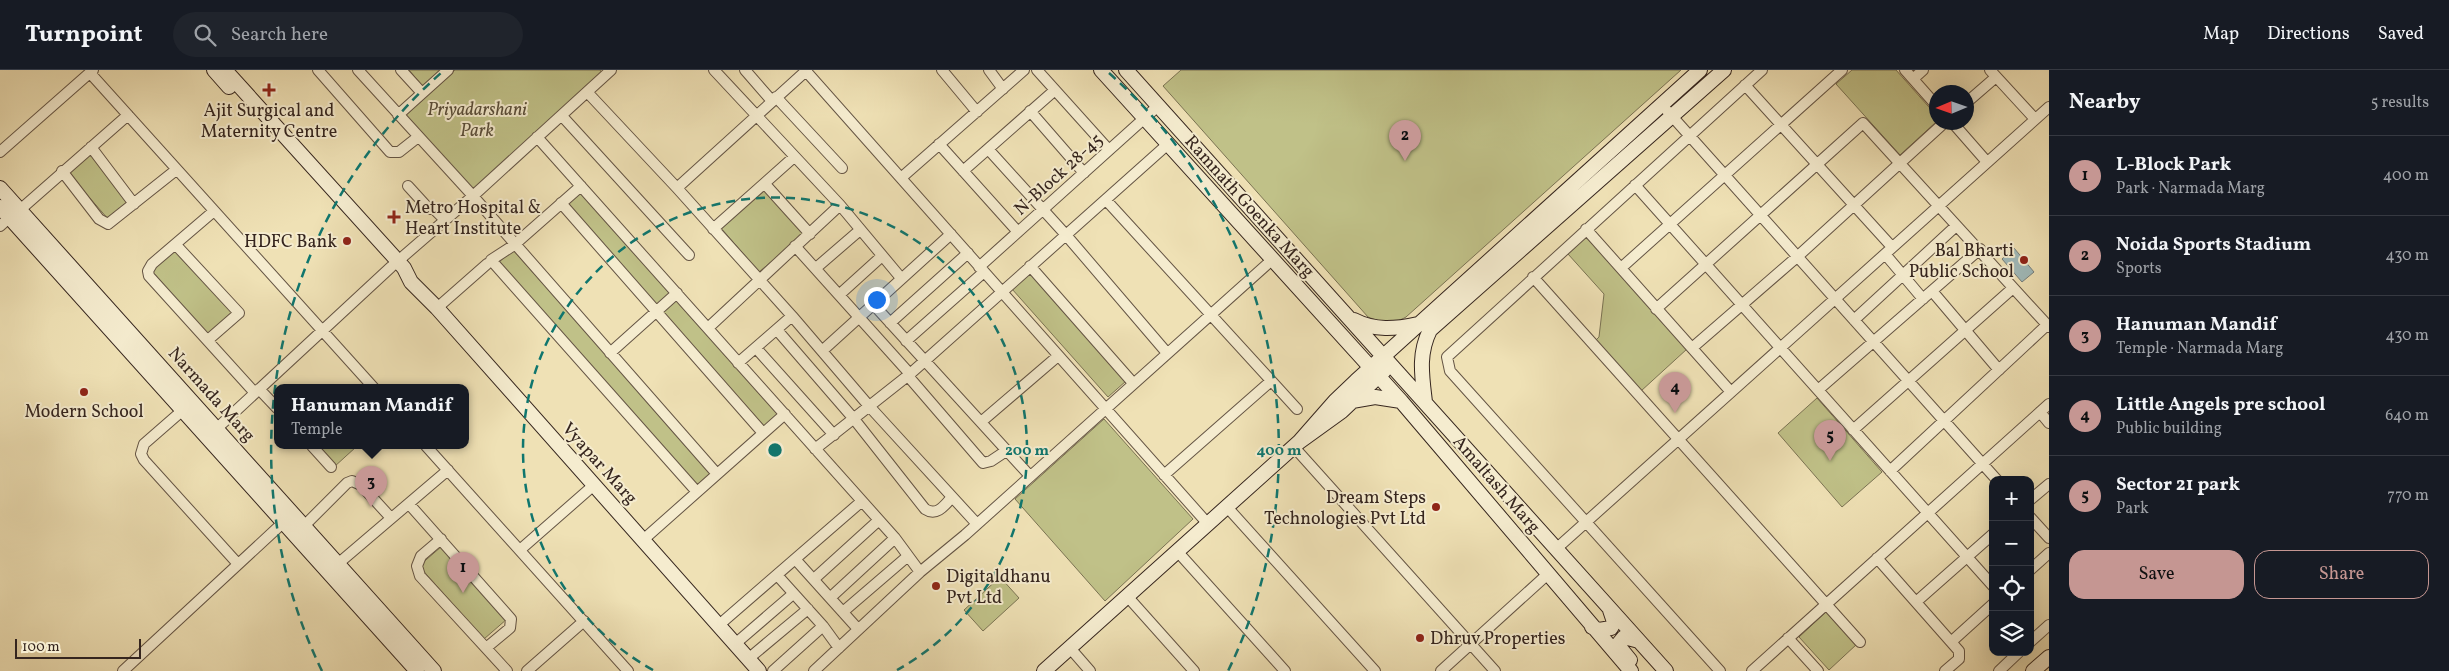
<!DOCTYPE html>
<html lang="en">
<head>
<meta charset="utf-8">
<style>
  body { margin:0; font-family:Vollkorn,serif; background:#20242c; color:#f1f3f6 }
  .controls { position:absolute; right:15px; bottom:15px; display:grid; overflow:hidden; border-radius:10px; box-shadow:0 5px 20px #0002 }
  .controls button { width:45px; height:45px; display:grid; place-items:center; padding:0; border:0; border-bottom:1px solid #363941; background:#171b24; color:#f1f3f6; font:25px sans-serif }
  .compass { position:absolute; left:1929px; top:15px; width:45px; height:45px; border-radius:50%; background:#171b24; box-shadow:0 5px 20px #0002; rotate:268deg }
  .scale { position:absolute; left:15px; bottom:12px; width:126px; box-sizing:border-box; padding-left:5px; border:2px solid #35251e; border-top:0; font-size:14px; line-height:18px; white-space:nowrap; color:#35251e; -webkit-text-stroke:4px #f5eccf; paint-order:stroke }
  .you { position:absolute; left:876px; top:229px; width:18px; height:18px; margin:-12px; border:4px solid #fff; border-radius:50%; background:#1a73e8; box-shadow:0 0 0 8px #1a73e833 }
  .badge { display:grid; place-items:center; width:32px; height:32px; border-radius:50%; background:#c59692; color:#111; font-size:16px; font-weight:700 }
  .pin { position:absolute; translate:-50% -41px; filter:drop-shadow(0 1px 2px #0008) }
  .pin::after { content:''; position:absolute; top:26px; width:18px; height:15px; background:inherit; clip-path:polygon(0 0,100% 0,50% 100%) }
  .popup { position:absolute; left:274px; top:314px; width:195px; height:65px; box-sizing:border-box; display:grid; place-content:center; border-radius:10px; background:#171b24; filter:drop-shadow(0 1px 4px #0005); font-size:16px; white-space:nowrap; color:#9ea1a6 }
  .popup b { font-size:19px; color:#f1f3f6 }
  .popup::after { content:''; position:absolute; left:50%; top:100%; margin-left:-10px; border:10px solid transparent; border-top-color:#171b24 }
  .list { margin:0; padding:0; list-style:none }
  h2 { display:flex; justify-content:space-between; align-items:center; height:65px; margin:0; padding:0 20px; font-size:21px }
  h2 small { font-size:16px; font-weight:400; color:#9ea1a6 }
  .list li { display:grid; grid-template-columns:32px 1fr auto; gap:15px; align-items:center; box-sizing:border-box; height:80px; padding:0 20px; border-top:1px solid #363941 }
  .list b { display:block; font-size:19px; white-space:nowrap }
  .list p { margin:0; font-size:16px; white-space:nowrap; color:#9ea1a6 }
  .list em { font-size:16px; font-style:normal; color:#9ea1a6 }
  .actions { display:flex; gap:10px; padding:15px 20px }
  .actions a { flex:1; padding:11px 0; border:1px solid #c59692; border-radius:15px; text-align:center; font-size:18px; color:#c59692 }
  .actions .main { background:#c59692; color:#111 }
  .icon { flex:none; width:28px; height:28px; fill:none; stroke:currentColor; stroke-width:2; stroke-linecap:round; stroke-linejoin:round }
  .map { position:relative; flex:none; width:2049px; height:601px; overflow:hidden }
  header { display:flex; align-items:center; gap:30px; box-sizing:border-box; height:70px; padding:0 25px; background:#171b24; border-bottom:1px solid #363941 }
  header strong { font-size:24px }
  nav { display:flex; gap:28px; margin-inline-start:auto; font-size:18px }
  .search { width:350px; height:45px; background:#20242c; display:flex; align-items:center; gap:12px; box-sizing:border-box; padding:0 18px; border-radius:28px; color:#9ea1a6; font-size:19px }
  main { display:flex }
  aside { flex:1; background:#171b24 }
  .map>svg:first-child { display:block }
</style>
</head>
<body>
<header>
<strong>Turnpoint</strong>
<div class="search"><svg class="icon" aria-label="search" viewBox="0 0 24 24"><circle cx="10" cy="10" r="6"/><path d="M15 15l6 6"/></svg>Search here</div>
<nav><a>Map</a><a>Directions</a><a>Saved</a></nav>
</header>
<main>
<div class="map">
<svg width="2049" height="601" viewBox="0 0 2049 601">
  <rect width="100%" height="100%" fill="#efe1b5"/>
  <filter id="stains"><feTurbulence type="fractalNoise" baseFrequency=".004" numOctaves="4"/><feColorMatrix values="0 0 0 0 .2 0 0 0 0 .09 0 0 0 0 .02 0 0 0 .5 -.17"/></filter>
  <radialGradient id="worn" r=".72"><stop offset=".6" stop-color="#630" stop-opacity="0"/><stop offset="1" stop-color="#630" stop-opacity=".3"/></radialGradient>
  <path fill="#c0c188" stroke="#7a7353" d="M409 0H444L424 18Z
    M455 0H600L603 4 473 120 406 45Z
    M1181 0H1681L1406 247C1392 255 1383 253 1368 247L1163 16Z
    M1852 0H1896L1936 45V52L1900 85 1836 14Z
    M91 81 132 129 109 150 67 102Z
    M765 119 804 164 759 202 721 158Z
    M580 120 671 222 656 236 565 133Z
    M1586 167 1687 279 1641 321 1596 270 1599 267 1604 224 1568 184Z
    M176 178 233 244 208 266 151 200Z
    M513 180 712 403 697 416 498 193Z
    M1030 203 1126 311 1108 327 1012 219Z
    M677 229 780 343 765 357 662 243Z
    M1817 328 1882 402 1842 437 1778 363Z
    M1104 349 1193 449 1105 531 1015 429Z
    M316 376H355L356 377 334 397Z
    M442 476 507 549 484 569 419 496Z
    M1000 507 1019 528 983 561 964 540Z
    M1827 541 1857 574 1829 600 1799 567Z"/>
  <path fill="#a0baba" stroke="#757e7c" d="M2014 178 2034 202 2022 212 2002 189Z"/>
  <g fill="none" stroke-linecap="round" stroke-linejoin="round">
    <defs>
      <path id="street" d="M318 0 390 82H399L418 67
        M358 0 473 126 717 404
        M401 0 422 23
        M714 0 840 135 901 208
        M745 0 772 31
        M805 0 1208 454
        M942 0 977 42
        M989 0 1003 19
        M1037 0 1109 80
        M1905 0 1936 35
        M1990 0 2035 49
        M90 3 374 318
        M1913 9 1923 0
        M1745 15 1892 177
        M588 23 677 118 792 246 869 336 977 454
        M776 27 842 98
        M1966 33 1996 7
        M1662 35 1997 410
        M1030 41 1084 103
        M398 45 448 0
        M562 46 689 185
        M1952 52 1987 92
        M537 67 895 468 920 502
        M939 74 1018 162
        M91 77 134 134
        M988 79 1066 165 1167 283
        M0 82 93 0
        M62 101 99 149 108 154 176 100
        M963 101 1055 20
        M901 108 1024 0
        M765 114 810 164
        M1635 115 1993 516
        M408 116 429 139H434L445 150
        M581 116 514 175 491 190 697 422
        M677 118 807 0
        M1106 130 1297 339
        M561 133 763 363
        M21 139 128 45
        M214 141 152 194 148 201 149 206 255 323
        M0 156 10 147
        M713 159 794 87
        M1586 159 1731 322
        M176 175 239 243 208 270
        M795 176 910 304
        M1885 184 1923 229
        M1030 196 1133 313
        M979 197 1158 36
        M816 198 860 160
        M1621 198 1842 0
        M1533 207 1860 572
        M1932 221 1999 300
        M839 225 882 186
        M873 234 1030 406
        M437 238 487 194
        M1656 239 1863 53 2049 257
        M1854 250 1956 156
        M890 253 968 183
        M708 258 840 135
        M777 260 854 349 925 439C937 447 945 435 952 427
        M906 271 984 202
        M756 278 834 365
        M1692 278 1797 187 1945 52
        M822 281 951 164
        M610 283 677 223
        M738 293 792 246
        M908 306 983 393 991 391 1006 381
        M259 319 277 338
        M1818 320 1980 179
        M183 340 144 374 141 384 144 390 238 494
        M2040 342 2049 353
        M981 352 1058 286
        M1853 360 2013 218
        M213 362 391 197 473 126 611 0
        M312 376 331 397
        M426 376 628 601
        M1294 377 1495 601
        M815 379 910 304 1168 74
        M1890 401 2047 255
        M1164 405 1271 311
        M2030 430 2049 414
        M409 434 511 549 510 558 486 578
        M1227 437 1375 601
        M2030 447 2049 468
        M299 461 347 413 352 411 361 415 391 448
        M441 469 421 486 417 496 420 506 507 601
        M643 470 785 344
        M521 479 594 415
        M1556 479 2049 37
        M1177 481 1285 601
        M1877 488 1959 581V589L1945 601
        M795 489 858 559
        M333 498 448 400
        M2030 500 2049 483
        M777 505 823 556 839 578
        M814 509 879 450
        M1127 526 1194 601
        M831 527 895 468
        M1916 532 1993 464
        M844 541 908 486
        M719 555 862 431
        M1788 568 1818 601
        M1951 572 1993 534
        M2030 572 2049 555
        M735 574 793 524
        M1070 578 1090 601
        M748 589 808 539
        M123 601 287 449
        M527 601 584 551
        M773 601 823 556
        M814 601 920 502 965 465 1273 189
        M1441 601 1549 503
        M1720 601 1450 301 1447 287 1762 0
        M1752 601 2049 334
        M1999 601 2019 582"/>
      <path id="secondary" d="M214 0 229 17
        M225 0 404 198 411 212 437 238 759 601
        M1101 0 1401 331 1631 601
        M1126 0 1666 601
        M0 118 434 601
        M0 137 417 601
        M1354 250C1375 261 1395 259 1418 254
        M1352 331 1375 327 1401 331
        M1425 332C1422 306 1418 284 1430 260L1724 0
        M1299 372 1335 331 1356 311 1700 0
        M1592 557 1599 560 1611 558 1614 552 1610 540
        M1630 590 1621 579 1619 573 1624 567 1639 571
        M1044 601 1299 372 1342 341 1384 301
        M2033 601 2049 587"/>
    </defs>
    <use href="#street" stroke="#645444" stroke-width="12"/>
    <use href="#secondary" stroke="#35251e" stroke-width="16"/>
    <use href="#street" stroke="#f5eccf" stroke-width="10"/>
    <use href="#secondary" stroke="#f5eccf" stroke-width="14"/>
  </g>
  <g fill="none" stroke="#0f766e" stroke-width="2.5" stroke-dasharray="9 6">
    <path d="M653 600A252 252 0 1 1 897 600"/>
    <path d="M322 601A504 504 0 0 1 441 3M1109 3A504 504 0 0 1 1228 601"/>
  </g>
  <g fill="#8f2418" stroke="#f5eccf" stroke-width="2">
    <path d="M266.5 12.5h5v5h5v5h-5v5h-5v-5h-5v-5h5z"/>
    <path d="M391.5 139.5h5v5h5v5h-5v5h-5v-5h-5v-5h5z"/>
    <circle cx="347" cy="171" r="5"/>
    <circle cx="2024" cy="190" r="5"/>
    <circle cx="84" cy="322" r="5"/>
    <circle cx="1436" cy="437" r="5"/>
    <circle cx="936" cy="516" r="5"/>
    <circle cx="1420" cy="568" r="5"/>
  </g>
  <g text-anchor="middle" stroke-width="4" stroke-linejoin="round" paint-order="stroke">
    <g font-size="18" font-style="italic" fill="#584c38" stroke="#f5eccf">
      <text x="477" y="45">Priyadarshani<tspan x="477" dy="21">Park</tspan></text>
    </g>
    <g font-size="18" fill="#35251e" stroke="#f5eccf" text-anchor="start">
      <text x="269" y="46" text-anchor="middle">Ajit Surgical and<tspan x="269" dy="21">Maternity Centre</tspan></text>
      <text x="405" y="143">Metro Hospital &amp;<tspan x="405" dy="21">Heart Institute</tspan></text>
      <text x="337" y="177" text-anchor="end">HDFC Bank</text>
      <text x="2014" y="186" text-anchor="end">Bal Bharti<tspan x="2014" dy="21">Public School</tspan></text>
      <text x="84" y="347" text-anchor="middle">Modern School</text>
      <text x="1426" y="433" text-anchor="end">Dream Steps<tspan x="1426" dy="21">Technologies Pvt Ltd</tspan></text>
      <text x="946" y="512">Digitaldhanu<tspan x="946" dy="21">Pvt Ltd</tspan></text>
      <text x="1430" y="574">Dhruv Properties</text>
    </g>
    <g font-size="18" fill="#35251e" stroke="#f5eccf">
      <text transform="translate(1058 104) rotate(-42)" y="6">N-Block 28-45</text>
      <text transform="translate(1250 136) rotate(48)" y="6">Ramnath Goenka Marg</text>
      <text transform="translate(212 324) rotate(48)" y="6">Narmada Marg</text>
      <text transform="translate(600 393) rotate(48)" y="6">Vyapar Marg</text>
      <text transform="translate(1497 414) rotate(49)" y="6">Amaltash Marg</text>
    </g>
  </g>
  <circle cx="775" cy="380" r="8" fill="#0f766e" stroke="#f5eccf" stroke-width="2.5"/>
  <g font-size="15" text-anchor="middle" font-weight="bold" fill="#0f766e" stroke="#f5eccf" stroke-width="4" stroke-linejoin="round" paint-order="stroke">
    <text x="1027" y="385">200 m</text>
    <text x="1279" y="385">400 m</text>
  </g>
  <rect width="100%" height="100%" filter="url(#stains)"/>
  <rect width="100%" height="100%" fill="url(#worn)"/>
</svg>
<div class="controls">
<button>+</button>
<button>−</button>
<button><svg class="icon" aria-label="locate" viewBox="0 0 24 24"><circle cx="12" cy="12" r="6"/><path d="M12 2v4M12 18v4M2 12h4M18 12h4"/></svg></button>
<button><svg class="icon" aria-label="layers" viewBox="0 0 24 24"><path d="M12 4l9 5-9 5-9-5zM3 14l9 5 9-5"/></svg></button>
</div>
<svg class="compass" viewBox="-18 -18 36 36"><path d="M0-13l5 13h-10z" fill="#e53935"/><path d="M0 13l5-13h-10z" fill="#9ea1a6"/></svg>
<div class="scale">100 m</div>
<div class="you"></div>
<div class="pin badge" style="left:463px;top:523px">1</div>
<div class="pin badge" style="left:1405px;top:91px">2</div>
<div class="pin badge" style="left:371px;top:437px">3</div>
<div class="popup"><b>Hanuman Mandif</b>Temple</div>
<div class="pin badge" style="left:1675px;top:343px">4</div>
<div class="pin badge" style="left:1830px;top:391px">5</div>
</div>
<aside>
<h2>Nearby<small>5 results</small></h2>
<ul class="list">
<li><span class="badge">1</span><div><b>L-Block Park</b><p>Park · Narmada Marg</p></div><em>400 m</em></li>
<li><span class="badge">2</span><div><b>Noida Sports Stadium</b><p>Sports</p></div><em>430 m</em></li>
<li><span class="badge">3</span><div><b>Hanuman Mandif</b><p>Temple · Narmada Marg</p></div><em>430 m</em></li>
<li><span class="badge">4</span><div><b>Little Angels pre school</b><p>Public building</p></div><em>640 m</em></li>
<li><span class="badge">5</span><div><b>Sector 21 park</b><p>Park</p></div><em>770 m</em></li>
</ul>
<div class="actions"><a class="main">Save</a><a>Share</a></div>
</aside>
</main>
</body>
</html>
